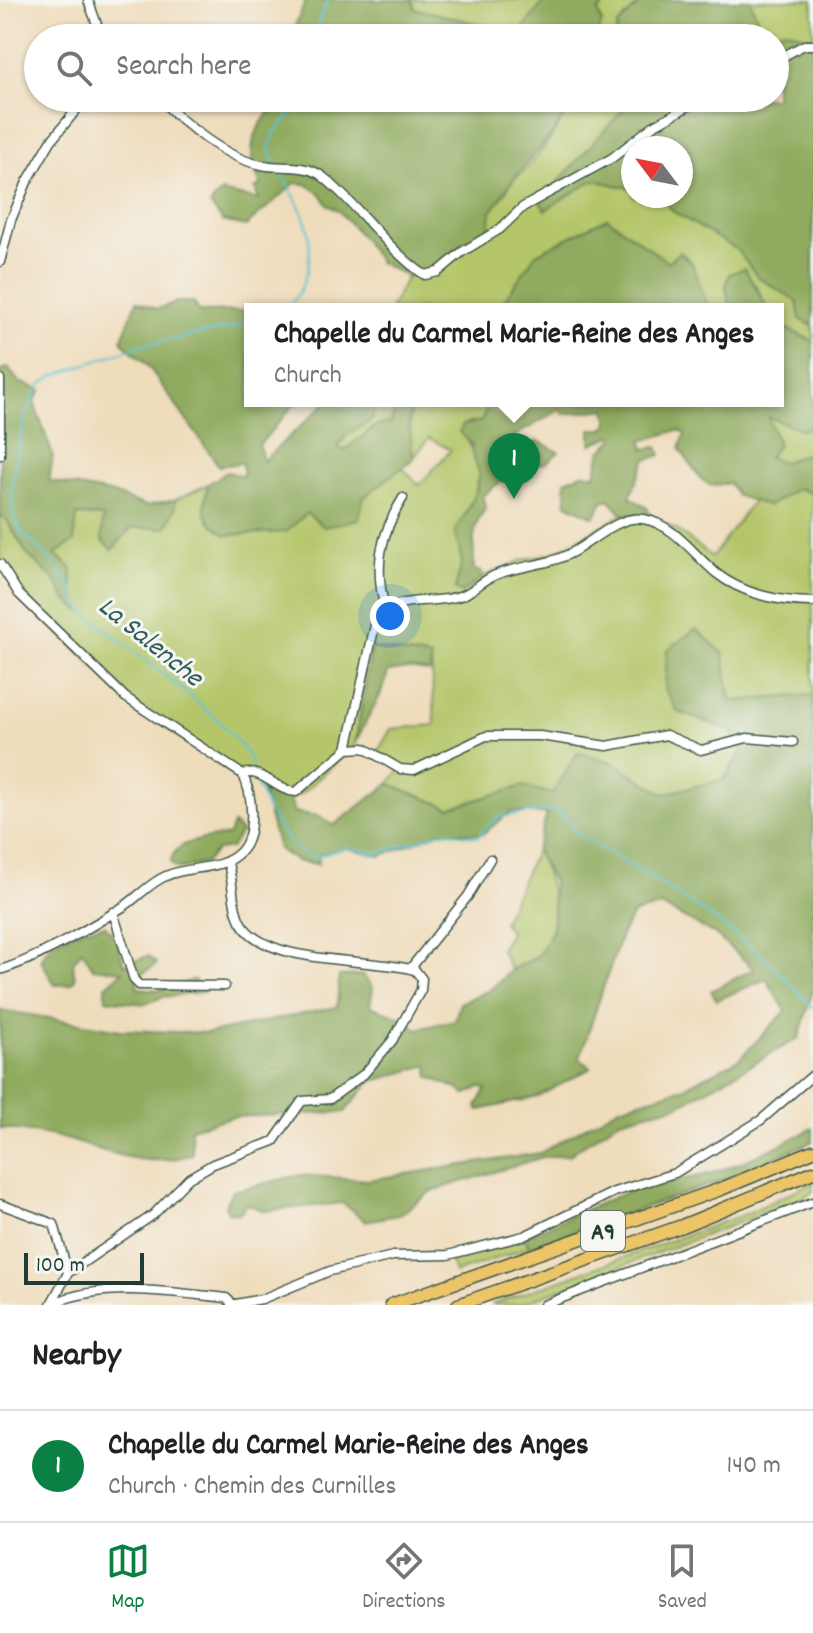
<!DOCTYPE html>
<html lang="en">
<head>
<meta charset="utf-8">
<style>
  body { margin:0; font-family:Dekko,sans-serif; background:#f2f2f2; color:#202124 }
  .compass { position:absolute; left:621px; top:136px; width:72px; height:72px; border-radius:50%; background:#fff; box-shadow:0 2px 6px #0004; rotate:302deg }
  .scale { position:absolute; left:24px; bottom:20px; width:120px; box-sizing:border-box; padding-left:8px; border:4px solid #1f3d34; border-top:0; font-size:22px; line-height:28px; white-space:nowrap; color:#1f3d34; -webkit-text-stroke:6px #f6f6f2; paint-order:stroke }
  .you { position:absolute; left:390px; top:616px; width:28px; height:28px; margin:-20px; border:6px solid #fff; border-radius:50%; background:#1a73e8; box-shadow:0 0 0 12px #1a73e833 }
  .badge { display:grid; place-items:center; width:52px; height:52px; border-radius:50%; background:#0b8043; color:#fff; font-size:26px; font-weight:700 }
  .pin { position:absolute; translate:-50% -66px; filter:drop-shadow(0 2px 4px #0008) }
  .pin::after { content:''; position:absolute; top:42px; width:28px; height:24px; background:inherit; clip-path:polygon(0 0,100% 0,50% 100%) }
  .popup { position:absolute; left:244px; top:303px; width:540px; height:104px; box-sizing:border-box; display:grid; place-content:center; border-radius:0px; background:#fff; filter:drop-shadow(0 2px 6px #0005); font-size:26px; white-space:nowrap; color:#757577 }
  .popup b { font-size:30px; color:#202124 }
  .popup::after { content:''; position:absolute; left:50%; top:100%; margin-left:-16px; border:16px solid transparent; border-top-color:#fff }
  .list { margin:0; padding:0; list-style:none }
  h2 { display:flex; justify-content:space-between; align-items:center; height:104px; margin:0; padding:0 32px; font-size:34px }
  h2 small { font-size:26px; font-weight:400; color:#757577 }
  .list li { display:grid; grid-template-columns:52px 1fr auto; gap:24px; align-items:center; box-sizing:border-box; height:112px; padding:0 32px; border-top:2px solid #e0e0e0 }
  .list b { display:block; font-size:30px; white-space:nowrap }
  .list p { margin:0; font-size:26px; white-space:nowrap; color:#757577 }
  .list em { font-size:26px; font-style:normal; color:#757577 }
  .icon { flex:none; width:44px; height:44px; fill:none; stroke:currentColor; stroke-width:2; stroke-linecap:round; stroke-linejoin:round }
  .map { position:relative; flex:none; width:813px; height:1305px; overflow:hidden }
  .search { position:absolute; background:#fff; box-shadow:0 2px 6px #0004; left:24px; right:24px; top:24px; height:88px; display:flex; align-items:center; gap:20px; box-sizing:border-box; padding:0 28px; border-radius:44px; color:#757577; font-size:30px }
  .sheet { height:216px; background:#fff }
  nav { display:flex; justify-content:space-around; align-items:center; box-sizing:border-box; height:112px; border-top:2px solid #e0e0e0; background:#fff; font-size:22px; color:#757577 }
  nav a { display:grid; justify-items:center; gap:4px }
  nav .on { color:#0b8043 }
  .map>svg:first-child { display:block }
</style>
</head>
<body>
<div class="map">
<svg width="813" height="1305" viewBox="0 0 813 1305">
  <rect width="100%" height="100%" fill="#f6f6f2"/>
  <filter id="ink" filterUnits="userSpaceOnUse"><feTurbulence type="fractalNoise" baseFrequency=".0125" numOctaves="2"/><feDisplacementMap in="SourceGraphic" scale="16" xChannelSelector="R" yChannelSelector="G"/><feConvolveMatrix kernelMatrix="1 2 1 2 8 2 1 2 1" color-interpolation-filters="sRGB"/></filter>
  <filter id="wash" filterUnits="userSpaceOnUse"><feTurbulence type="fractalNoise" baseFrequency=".006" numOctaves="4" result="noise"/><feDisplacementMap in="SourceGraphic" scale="32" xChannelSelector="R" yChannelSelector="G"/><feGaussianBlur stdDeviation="1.8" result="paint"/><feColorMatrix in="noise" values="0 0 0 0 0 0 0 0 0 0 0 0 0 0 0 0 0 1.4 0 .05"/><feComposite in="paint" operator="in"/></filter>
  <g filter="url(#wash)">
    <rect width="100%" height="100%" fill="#efdcbb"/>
    <path fill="#b5c66a" stroke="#6a824f" stroke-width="2" d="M412 0H545L520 33 415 9Z
      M608 0H643L618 25 615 38H595L602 23 598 12Z
      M750 0H813V37C802 39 796 31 786 30 773 30 766 39 752 34L759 23Z
      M573 98H628L629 103 545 209 594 180 633 189V196L662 199 674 212 736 249 759 278 797 301 800 319 813 326V341L778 325V309H767L756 284 726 286 730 309H709L692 263 680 252 668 262 607 218 536 254 498 309H390L407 277 437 267 464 242 489 232 491 211C503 199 504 192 513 180 515 177 520 175 523 172 542 153 563 122 573 98Z
      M376 401H398L391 423 377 425 343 452 337 447 347 435 372 420Z
      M414 401H489L482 421 463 425 479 472 475 494 456 532 462 562 483 577 522 560 553 553 623 514 651 517 677 530 712 557 753 501 769 506 798 488 813 494V695L731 701 723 653 678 712 731 731 742 750 725 779 664 794 614 763 552 795 523 786 450 808 389 784 400 769 377 753 391 729 435 725 431 658 372 648 355 745 305 791 290 799 262 790 257 779 242 780 140 710 19 594 0 564V515L6 519 27 554 55 579 66 600 81 610 73 592 71 568 55 554 77 515 103 517 131 528 175 509V500L208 484C203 514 201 516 226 535L364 497 402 467 419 485 451 450 429 438 413 459 409 420Z
      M767 417H777L803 430 813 424V452L783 462 767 457 778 445Z
      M536 850C552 882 565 924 538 955 533 962 519 966 511 970L500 949 511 932 503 922Z
      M813 1182V1192L791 1203 518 1305H491L748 1213Z
      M524 1236 529 1247 455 1273 448 1255Z"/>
    <path fill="#90ab5e" stroke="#587449" stroke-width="2" d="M306 0H412L415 9 520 33 545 0H608L598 12 602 23 595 38H290Z
      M643 0H750L759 23 752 34C766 39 773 29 786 30 797 31 802 39 813 37V326L800 319 797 301 759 278 736 249 674 212 662 199 655 196H681V148H633V189L594 180 545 210 540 202 629 103 628 98H775V38H615L618 25Z
      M285 98H573C560 131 534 152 513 180 504 191 503 199 491 211L489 232 464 242 437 267 407 277 379 262 360 235 340 212 328 205 321 194 306 184 295 183 246 226 223 221 210 205 221 192 259 200 255 189 261 185C242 149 255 122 285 98Z
      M607 218 668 262 679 252 692 263 709 309H498L536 254Z
      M745 268 767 309H730L726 286 729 274Z
      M137 301 157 309 177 302H194L199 312 250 311V401H297L259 445 263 461 328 401H376L372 420 347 435 338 446 343 451 378 425 391 423 398 401H414L409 420 413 459 364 497 358 519 324 527 307 513 286 532 226 535C201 516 203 514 208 484L227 472 244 476 242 463 219 466 148 366 121 341Z
      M778 325 813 341V424L803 430 768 417 778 445 768 457 783 462 813 452V494L798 488 769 506 737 496 729 483 711 486 700 478 680 449 685 433 678 430 642 441 645 449 658 447 661 455 645 460 630 497 647 508 651 517 623 514 609 499 603 501 594 517 567 504 565 481 584 473 595 475 601 451 614 439 612 436 591 444V429H604L609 423 606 409 564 414 561 409 515 436 507 444 509 450 522 451 538 441 559 452 546 463 521 466 482 496 486 508C470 527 474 546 474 570L481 572 483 577 461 593 455 589 462 562 455 532C464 515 483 489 478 469 475 459 470 456 472 444L459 432 463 425 482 421 489 401H778Z
      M8 368 19 382 41 390 34 402 53 456 49 481 110 493 146 506 175 500V509L166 528H131L112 550 102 540 103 517 77 515 74 542 55 554 71 568 73 592 82 612 66 600 55 580 27 554 6 519 0 515V371Z
      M696 629 723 653 731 701 813 695V990L799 1038 679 1105 620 1120 569 1155 543 1157 432 1191 399 1215 365 1221 343 1203 265 1211 247 1204 239 1214 228 1212 225 1205 232 1191 300 1175 368 1180 540 1153 620 1107 681 1089 738 1060 786 1011 766 979 717 1000 711 991 754 969 713 933 661 906 634 913 621 935 581 1054 580 1059 591 1068 537 1097 479 1110 477 1107 486 1089 480 1087 465 1095 459 1089 429 1077 428 1065 370 1082 345 1112 232 1117 191 1128 192 1154C142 1172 99 1146 50 1135 34 1132 17 1130 0 1128V1010L121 1030 209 1033 337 1007 339 976 363 975 373 988 370 1006 404 1018 417 1029 455 1020 460 1003 490 990 511 970 537 957 553 930V882L536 850 547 814 511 812 482 834 443 831 380 856 346 848 319 855 318 864 296 861 278 849 262 790 290 799 294 812 318 816 334 825 389 784 450 808 523 786 552 794 578 752 614 763 664 794 725 779 742 750 732 731 678 712 665 690 667 650Z
      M372 648 431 658 430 672 408 669 388 672C382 700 365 718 355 745Z
      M233 824 241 832 231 848 217 850 205 863 178 869 171 863C172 839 210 839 229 835Z
      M105 925 117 940 124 965 148 956 157 964 136 978 138 988 159 990 194 980 204 992 163 997 144 1004 106 999V986L123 971 93 968 82 950 73 963 75 979 71 984 55 985 41 960C49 937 82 928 105 925Z
      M813 1128V1141L722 1181 529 1247 524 1236 652 1181C708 1184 764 1153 813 1128Z"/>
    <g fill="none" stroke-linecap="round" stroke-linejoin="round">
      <path stroke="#57c3d1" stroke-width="2" d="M312 38 328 0
        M276 163 269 151 274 133 304 98
        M279 169C287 183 304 212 307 226 314 254 307 290 286 309
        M250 324 139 346 53 376 40 385 28 410 20 438 12 486 13 512 20 531 53 563 69 583 79 607C111 638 250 731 252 767
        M254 777 267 809 291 845 313 858 347 847 376 854 446 831 477 837 498 817 550 810 560 813 578 834C663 887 749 930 813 1008"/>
    </g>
  </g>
  <g filter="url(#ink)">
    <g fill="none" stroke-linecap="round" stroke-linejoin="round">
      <defs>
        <path id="minor" d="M88 0 102 38
          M775 61 804 45H813
          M159 98C183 123 226 159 262 165 281 169 305 163 322 176 356 202 389 252 425 275L438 272 462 252 500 229 523 207 612 158 653 126 703 98
          M0 262 11 220 27 182 51 141 86 98
          M0 379V455
          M0 564 19 594 125 697 242 774C253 792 256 835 241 851 222 872 189 865 166 876 151 882 139 896 126 905 93 926 37 959 0 970
          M385 609C374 566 380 535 403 498
          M347 749 364 748 400 769 414 770 486 736H540L607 746 666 735 701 750 747 738 793 742
          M242 774C264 768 275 791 296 792L347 749 375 625C388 590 438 608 467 593 477 587 486 578 498 574 523 565 550 565 573 552 593 541 619 515 643 519 674 524 693 554 716 573 742 594 780 602 813 602
          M113 912 134 980 139 985 225 986
          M410 969 468 896 490 859
          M0 1204 54 1224 68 1273
          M54 1303C103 1281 173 1292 226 1298L234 1305
          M51 1304 68 1273 153 1215 189 1178 213 1164 274 1141 302 1101 330 1099 364 1074 392 1041 421 990 422 979 415 970C371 957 264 967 240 921 231 903 234 880 227 861
          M231 1305 262 1299 330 1271 393 1256 448 1255 524 1236 614 1192 675 1173 761 1120 813 1075
          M544 1305 813 1202"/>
        <path id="highway" d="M391 1305 721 1189 813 1151
          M458 1305 682 1226 813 1172"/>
      </defs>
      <use href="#minor" stroke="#3e5548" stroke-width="11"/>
      <use href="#highway" stroke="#3e5548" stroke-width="15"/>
      <use href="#minor" stroke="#fff" stroke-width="8"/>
      <use href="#highway" stroke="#edc569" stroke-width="12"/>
    </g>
  </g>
  <g text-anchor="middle" stroke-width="6" stroke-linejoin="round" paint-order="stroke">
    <rect fill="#f6f6f2" stroke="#60746d" stroke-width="2" x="581" y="1211" width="44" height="40" rx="6"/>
    <g font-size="24" font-weight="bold" fill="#1f3d34">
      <text x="603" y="1239">A9</text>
    </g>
    <g font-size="28" font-style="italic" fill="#2d5e5b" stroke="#f6f6f2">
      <text transform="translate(152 640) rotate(39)" y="10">La Salenche</text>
    </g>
  </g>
</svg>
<svg class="compass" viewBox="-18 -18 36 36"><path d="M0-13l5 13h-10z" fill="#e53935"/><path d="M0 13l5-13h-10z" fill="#757577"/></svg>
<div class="scale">100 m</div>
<div class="you"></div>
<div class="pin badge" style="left:514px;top:499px">1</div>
<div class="popup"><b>Chapelle du Carmel Marie-Reine des Anges</b>Church</div>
<div class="search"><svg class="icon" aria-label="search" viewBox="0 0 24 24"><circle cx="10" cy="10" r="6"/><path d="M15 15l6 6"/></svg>Search here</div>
</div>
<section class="sheet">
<h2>Nearby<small></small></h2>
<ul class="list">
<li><span class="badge">1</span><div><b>Chapelle du Carmel Marie-Reine des Anges</b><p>Church · Chemin des Curnilles</p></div><em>140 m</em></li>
</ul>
</section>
<nav>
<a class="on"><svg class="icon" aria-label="map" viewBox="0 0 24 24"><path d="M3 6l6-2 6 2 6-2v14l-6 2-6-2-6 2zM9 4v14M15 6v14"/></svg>Map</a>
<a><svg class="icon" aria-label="directions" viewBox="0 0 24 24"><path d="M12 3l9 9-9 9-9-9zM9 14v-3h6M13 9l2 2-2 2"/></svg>Directions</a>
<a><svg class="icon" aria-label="saved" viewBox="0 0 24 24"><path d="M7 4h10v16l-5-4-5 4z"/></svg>Saved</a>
</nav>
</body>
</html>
